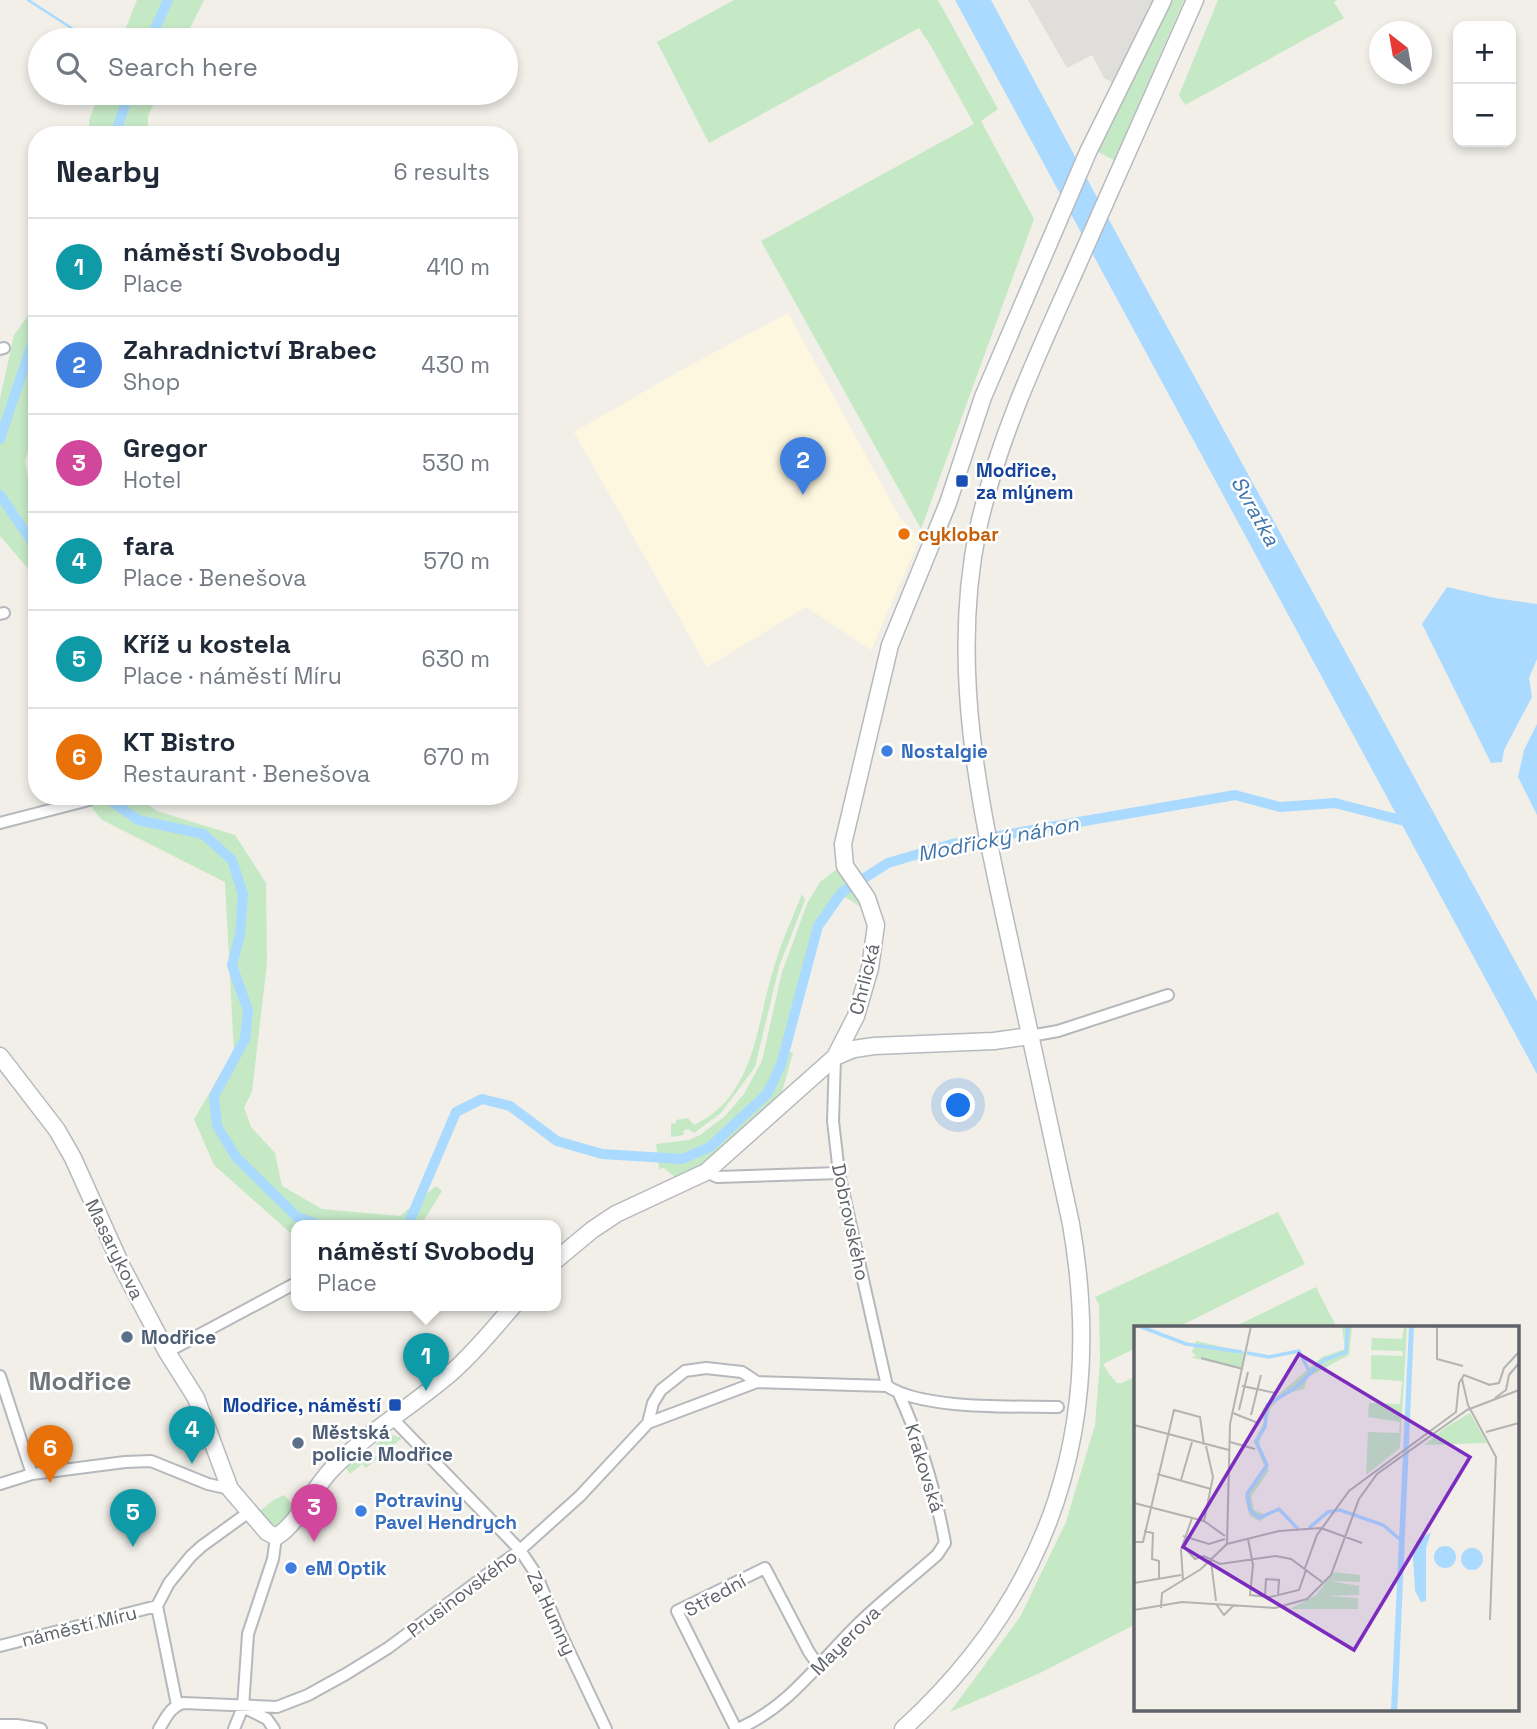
<!DOCTYPE html>
<html lang="en">
<head>
<meta charset="utf-8">
<style>
  body { margin:0; font-family:"Space Grotesk",sans-serif; background:#f2f2f3; color:#1f2937 }
  .controls { position:absolute; right:21px; top:21px; display:grid; overflow:hidden; border-radius:14px; box-shadow:0 4px 10px #0003 }
  .controls button { width:63px; height:63px; display:grid; place-items:center; padding:0; border:0; border-bottom:2px solid #e0e1e3; background:#fff; color:#1f2937; font:35px sans-serif }
  .compass { position:absolute; left:1369px; top:21px; width:63px; height:63px; border-radius:50%; background:#fff; box-shadow:0 4px 10px #0003; rotate:329deg }
  .you { position:absolute; left:959px; top:1106px; width:24px; height:24px; margin:-18px; border:5px solid #fff; border-radius:50%; background:#1a73e8; box-shadow:0 0 0 10px #1a73e833 }
  .badge { display:grid; place-items:center; width:46px; height:46px; border-radius:50%; background:#d93025; color:#fff; font-size:23px; font-weight:700 }
  .pin { position:absolute; translate:-50% -58px; filter:drop-shadow(0 2px 4px #0008) }
  .pin::after { content:''; position:absolute; top:37px; width:24px; height:21px; background:inherit; clip-path:polygon(0 0,100% 0,50% 100%) }
  .popup { position:absolute; left:291px; top:1220px; width:270px; height:91px; box-sizing:border-box; display:grid; place-content:center; border-radius:14px; background:#fff; filter:drop-shadow(0 2px 5px #0005); font-size:23px; white-space:nowrap; color:#747a83 }
  .popup b { font-size:26px; color:#1f2937 }
  .popup::after { content:''; position:absolute; left:50%; top:100%; margin-left:-14px; border:14px solid transparent; border-top-color:#fff }
  .list { margin:0; padding:0; list-style:none }
  h2 { display:flex; justify-content:space-between; align-items:center; height:91px; margin:0; padding:0 28px; font-size:30px }
  h2 small { font-size:23px; font-weight:400; color:#747a83 }
  .list li { display:grid; grid-template-columns:46px 1fr auto; gap:21px; align-items:center; box-sizing:border-box; height:98px; padding:0 28px; border-top:2px solid #e0e1e3 }
  .list b { display:block; font-size:26px; white-space:nowrap }
  .list p { margin:0; font-size:23px; white-space:nowrap; color:#747a83 }
  .list em { font-size:23px; font-style:normal; color:#747a83 }
  .icon { flex:none; width:38px; height:38px; fill:none; stroke:currentColor; stroke-width:2; stroke-linecap:round; stroke-linejoin:round }
  .map { position:relative; flex:none; width:1537px; height:1729px; overflow:hidden }
  .search { position:absolute; background:#fff; box-shadow:0 4px 10px #0003; left:28px; top:28px; width:490px; height:77px; display:flex; align-items:center; gap:18px; box-sizing:border-box; padding:0 24px; border-radius:38px; color:#747a83; font-size:26px }
  .panel { position:absolute; background:#fff; box-shadow:0 4px 10px #0003; left:28px; top:126px; width:490px; height:679px; border-radius:28px }
  .map>svg:first-child { display:block }
</style>
</head>
<body>
<div class="map">
<svg width="1537" height="1729" viewBox="0 0 1537 1729">
  <rect width="100%" height="100%" fill="#f1efe8"/>
  <path fill="#fef7e0" d="M788 313 900 518 920 538 871 650 806 607 707 667 574 432 685 368Z"/>
  <path fill="#e0deda" d="M1028 0H1156L1113 83 1104 78 1092 55 1067 68Z"/>
  <path fill="#c5e8c5" d="M137 0H204L184 40H121Z
    M734 0H938L998 109 981 121 1034 219 921 529 761 241 974 124 931 46 919 28 709 143 657 42Z
    M1172 0H1184L1114 160 1098 152Z
    M1218 0H1337L1334 2 1344 18 1185 105 1179 95Z
    M100 93H159L148 116V135H89V120Z
    M37 303V421L25 461 33 502 37 507V579L0 536V399L14 335Z
    M82 796H136L157 811 235 835 266 883 267 963 252 1092 244 1107 251 1127 275 1153 282 1186 322 1209 400 1216 436 1186 442 1191 421 1225H296V1238L214 1165 194 1119 234 1052 225 882 102 820Z
    M837 869C852 877 857 894 863 908L842 895 819 927 787 1051 793 1053 782 1092 773 1107 717 1158 677 1179 664 1168 659 1169 656 1144 689 1140 700 1135 724 1117 744 1094 762 1061 782 972 807 904 820 882Z
    M802 894 805 900 779 967 755 1067 721 1113 694 1133 688 1129 683 1131 684 1135 671 1137V1124L676 1123V1120L688 1118 694 1125C757 1096 756 1021 775 964 782 940 793 917 802 894Z
    M1278 1212 1305 1264 1176 1328H1136V1348L1103 1364 1109 1374 1117 1383H1122L1136 1376V1624L1040 1673 950 1712 1020 1617 1066 1522 1095 1425 1100 1362 1099 1305 1095 1297Z
    M1316 1287 1337 1328H1232Z
    M389 1434 402 1438 366 1468 362 1464 350 1474 346 1468 369 1450 375 1457 382 1451 376 1444Z
    M284 1495 295 1507 283 1524 275 1528 260 1511 272 1501Z"/>
  <path fill="#aadaff" d="M955 0H991L1142 281 1537 1001V1074Z
    M1447 587 1495 598 1537 604V659L1529 678 1532 697 1504 750 1502 762 1491 763 1422 624Z
    M1537 724V815L1518 777 1524 750Z"/>
  <g fill="none" stroke-linecap="round" stroke-linejoin="round">
    <path stroke="#aadaff" stroke-width="2.5" d="M28 0 90 40"/>
    <path stroke="#aadaff" stroke-width="10" d="M150 40 168 0
      M115 135 129 93
      M0 439 37 329
      M0 495 37 549
      M104 796 138 820 203 834 232 860 243 894 240 935 232 965 248 1011 245 1039 214 1096 217 1126 236 1157 297 1217 319 1225
      M408 1225 456 1112 482 1099 510 1106 557 1141 602 1154 682 1159 710 1147 767 1094 781 1065 818 926 842 892 888 863 952 844 1235 795 1280 807 1335 803 1412 823"/>
    <defs>
      <path id="street" d="M0 349 4 348
        M0 614 4 613
        M0 823 89 800
        M1030 1036 1058 1031 1168 995
        M835 1057 833 1121 839 1173 887 1386
        M706 1172 717 1177 839 1173
        M167 1352 296 1283
        M0 1376 32 1474
        M393 1419 520 1550 536 1574 560 1632 606 1729
        M648 1423 653 1403 661 1390 685 1371 706 1368 742 1372 757 1382
        M0 1484 32 1474 125 1462 151 1461 208 1484 230 1489
        M0 1646 157 1606
        M177 1705 157 1606 169 1583 191 1556 202 1546 249 1512
        M245 1708 267 1719 274 1729
        M0 1725H17L41 1729
        M159 1729C166 1718 170 1707 183 1703L277 1707 308 1695 346 1674 388 1648 520 1550 580 1496 648 1423 757 1382 887 1386C923 1410 1013 1406 1058 1407
        M234 1729 243 1707 248 1634 273 1559 276 1537
        M736 1729 677 1611 765 1568 809 1652 819 1666
        M738 1729C790 1706 819 1662 859 1623 884 1599 911 1578 937 1555L945 1543C936 1493 920 1440 899 1394"/>
      <path id="secondary" d="M0 1056 57 1130 73 1158 122 1267 167 1352 196 1398 230 1489 267 1532 276 1537C300 1522 313 1487 334 1467 369 1431 414 1405 452 1372 475 1352 494 1328 514 1305
        M835 1057 856 1016 870 968 876 925 867 898 845 866 843 844 890 645 948 503 983 397 1088 152 1163 0
        M556 1260 592 1230 616 1214 706 1172 835 1057 854 1049 874 1046 994 1041 1030 1036
        M903 1729C1053 1592 1106 1424 1071 1224 1051 1130 1030 1036 1010 942 980 806 949 668 978 529 997 443 1034 362 1070 282 1111 188 1153 94 1195 0"/>
    </defs>
    <use href="#street" stroke="#b5b8bc" stroke-width="14"/>
    <use href="#secondary" stroke="#b6babf" stroke-width="19"/>
    <use href="#street" stroke="#fff" stroke-width="10"/>
    <use href="#secondary" stroke="#fff" stroke-width="16"/>
  </g>
  <g fill="#1a4fb4" stroke="#fff" stroke-width="2.5">
    <rect x="955" y="474" width="14" height="14" rx="3.5"/>
    <rect x="388" y="1398" width="14" height="14" rx="3.5"/>
  </g>
  <circle fill="#e8710a" stroke="#fff" stroke-width="2.5" cx="904" cy="534" r="7"/>
  <g fill="#3f7fe0" stroke="#fff" stroke-width="2.5">
    <circle cx="887" cy="751" r="7"/>
    <circle cx="361" cy="1511" r="7"/>
    <circle cx="291" cy="1568" r="7"/>
  </g>
  <g fill="#5c6f8a" stroke="#fff" stroke-width="2.5">
    <circle cx="127" cy="1337" r="7"/>
    <circle cx="298" cy="1443" r="7"/>
  </g>
  <g text-anchor="middle" stroke-width="5" stroke-linejoin="round" paint-order="stroke">
    <g font-size="19" font-weight="bold" fill="#164399" stroke="#fff" text-anchor="start">
      <text x="976" y="477">Modřice,<tspan x="976" dy="22">za mlýnem</tspan></text>
      <text x="381" y="1412" text-anchor="end">Modřice, náměstí</text>
    </g>
    <g font-size="19" font-weight="bold" fill="#c56008" stroke="#fff" text-anchor="start">
      <text x="918" y="541">cyklobar</text>
    </g>
    <g font-size="19" font-weight="bold" fill="#366cbe" stroke="#fff" text-anchor="start">
      <text x="901" y="758">Nostalgie</text>
      <text x="375" y="1507">Potraviny<tspan x="375" dy="22">Pavel Hendrych</tspan></text>
      <text x="305" y="1575">eM Optik</text>
    </g>
    <g font-size="19" fill="#5f6368" stroke="#fff">
      <text transform="translate(864 979) rotate(-76)" y="7">Chrlická</text>
      <text transform="translate(851 1222) rotate(78)" y="7">Dobrovského</text>
      <text transform="translate(115 1249) rotate(64)" y="7">Masarykova</text>
      <text transform="translate(925 1468) rotate(73)" y="7">Krakovská</text>
      <text transform="translate(462 1593) rotate(-37)" y="7">Prusinovského</text>
      <text transform="translate(715 1595) rotate(-29)" y="7">Střední</text>
      <text transform="translate(552 1613) rotate(65)" y="7">Za Humny</text>
      <text transform="translate(79 1626) rotate(-14)" y="7">náměstí Míru</text>
      <text transform="translate(845 1640) rotate(-45)" y="7">Mayerova</text>
    </g>
    <g font-size="19" font-weight="bold" fill="#4e5e75" stroke="#fff" text-anchor="start">
      <text x="141" y="1344">Modřice</text>
      <text x="312" y="1439">Městská<tspan x="312" dy="22">policie Modřice</tspan></text>
    </g>
    <g font-size="21" font-style="italic" fill="#4174aa" stroke="#fff">
      <text transform="translate(1255 511) rotate(61)" y="7">Svratka</text>
      <text transform="translate(998 839) rotate(-11)" y="7">Modřický náhon</text>
    </g>
    <g font-size="26" font-weight="bold" fill="#70757a" stroke="#fff">
      <text x="80" y="1390">Modřice</text>
    </g>
  </g>
  <g transform="translate(1134 1326)">
    <rect width="385" height="385" fill="#f1efe8"/>
    <path d="M208 0H218L215 29 174 51 170 63 150 68 137 81 124 120 135 144 117 171 120 184 134 190 126 195 116 190 111 172 131 142 120 116 130 96 128 83 188 31 211 23ZM270 0H273L266 122 232 149 234 106 265 107 266 96 234 91 235 77 266 78 268 55 237 53V29L269 30 268 25 237 24 238 12 268 13ZM62 15 111 26 107 43 56 31 62 30 58 26ZM336 87 353 117 290 119 312 101ZM200 246 226 249V256L196 255 225 260V269L194 270 224 272V283H156L182 269Z" fill="#c5e8c5"/>
    <path d="M275 0H280L264 370 263 385H257ZM297 206 292 222V275L287 276 281 265 279 232 282 216ZM300 231a11 11 0 1 1 22 0a11 11 0 1 1-22 0ZM327 233a11 11 0 1 1 22 0a11 11 0 1 1-22 0Z" fill="#aadaff"/>
    <path fill="none" stroke="#aadaff" stroke-width="3.5" d="M5 0 52 18 108 26M113 27 135 31 165 25 175 45M175 202 194 186 206 184 249 199 268 215M164 203 145 183 125 192 116 184 113 168 133 139 122 115 131 101 133 79 161 62 190 34 212 26 214 0"/>
    <path fill="none" stroke="#b3b3b1" stroke-width="2" d="M303 0V33L329 40M67 32 109 43M328 53 334 79 362 131 356 294M354 59 365 57 370 42 385 26M108 60 142 67M361 72 372 64 375 49 385 37M105 84 114 46M99 87 124 97M117 89 127 49M0 99 95 124M352 106 385 97M96 116 121 123M23 148 77 163M47 154 58 116M0 177 70 195 91 210M70 195 79 151 72 120M187 202 228 217M10 205 19 207 18 233 25 235V252M49 210 75 218 91 213M114 213 119 239 116 269 136 271 165 264 172 244M0 216H9L40 84 66 91 70 119M93 218 96 98 117 0M49 220 61 233 70 230 86 238 142 230 157 233 188 256M77 235 82 275M171 242 183 209 215 165 322 86 325 57 330 49 356 59M49 254 47 224 58 192M0 257 47 249M131 270 132 253 145 254 144 269M82 278 90 289 99 280M27 282 28 267 67 243 93 218 145 205 187 202M0 284 48 276 141 282 173 273 197 249 225 173 243 148 333 84 385 64"/>
    <path fill="#7b2cbf" fill-opacity="0.15" stroke="#7b2cbf" stroke-width="3.5" d="M165 28 336 131 220 324 49 221Z"/>
    <rect width="385" height="385" fill="none" stroke="#5f6368" stroke-width="3.5"/>
  </g>
</svg>
<div class="controls">
<button>+</button>
<button>−</button>
</div>
<svg class="compass" viewBox="-18 -18 36 36"><path d="M0-13l5 13h-10z" fill="#e53935"/><path d="M0 13l5-13h-10z" fill="#747a83"/></svg>
<div class="you"></div>
<div class="pin badge" style="left:426px;top:1391px;background:#0f9aa8">1</div>
<div class="popup"><b>náměstí Svobody</b>Place</div>
<div class="pin badge" style="left:803px;top:495px;background:#3f7fe0">2</div>
<div class="pin badge" style="left:314px;top:1542px;background:#d1479c">3</div>
<div class="pin badge" style="left:192px;top:1464px;background:#0f9aa8">4</div>
<div class="pin badge" style="left:133px;top:1547px;background:#0f9aa8">5</div>
<div class="pin badge" style="left:50px;top:1483px;background:#e8710a">6</div>
<div class="search"><svg class="icon" aria-label="search" viewBox="0 0 24 24"><circle cx="10" cy="10" r="6"/><path d="M15 15l6 6"/></svg>Search here</div>
<section class="panel">
<h2>Nearby<small>6 results</small></h2>
<ul class="list">
<li><span class="badge" style="background:#0f9aa8">1</span><div><b>náměstí Svobody</b><p>Place</p></div><em>410 m</em></li>
<li><span class="badge" style="background:#3f7fe0">2</span><div><b>Zahradnictví Brabec</b><p>Shop</p></div><em>430 m</em></li>
<li><span class="badge" style="background:#d1479c">3</span><div><b>Gregor</b><p>Hotel</p></div><em>530 m</em></li>
<li><span class="badge" style="background:#0f9aa8">4</span><div><b>fara</b><p>Place · Benešova</p></div><em>570 m</em></li>
<li><span class="badge" style="background:#0f9aa8">5</span><div><b>Kříž u kostela</b><p>Place · náměstí Míru</p></div><em>630 m</em></li>
<li><span class="badge" style="background:#e8710a">6</span><div><b>KT Bistro</b><p>Restaurant · Benešova</p></div><em>670 m</em></li>
</ul>
</section>
</div>
</body>
</html>
